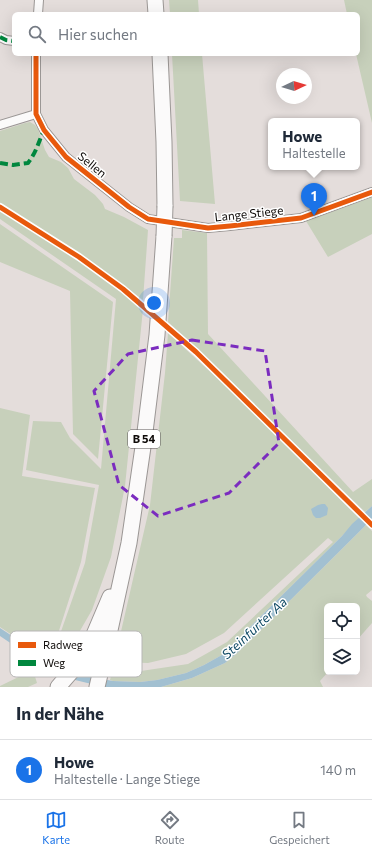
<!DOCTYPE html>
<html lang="de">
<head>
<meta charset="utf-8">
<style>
  body { margin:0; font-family:Commissioner,sans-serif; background:#f2f2f3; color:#1f2937 }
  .controls { position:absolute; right:12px; bottom:12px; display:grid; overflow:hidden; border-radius:6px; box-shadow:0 4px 16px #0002 }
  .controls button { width:36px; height:36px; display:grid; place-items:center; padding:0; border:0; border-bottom:1px solid #e0e1e3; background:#fff; color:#1f2937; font:20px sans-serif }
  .compass { position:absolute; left:276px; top:68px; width:36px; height:36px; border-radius:50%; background:#fff; box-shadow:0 4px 16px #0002; rotate:86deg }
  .you { position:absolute; left:154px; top:303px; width:14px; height:14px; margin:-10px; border:3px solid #fff; border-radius:50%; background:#1a73e8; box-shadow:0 0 0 6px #1a73e833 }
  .badge { display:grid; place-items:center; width:26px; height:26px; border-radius:50%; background:#1a73e8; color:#fff; font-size:13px; font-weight:700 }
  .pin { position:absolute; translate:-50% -33px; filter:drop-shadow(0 1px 2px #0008) }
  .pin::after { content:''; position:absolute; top:21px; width:14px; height:12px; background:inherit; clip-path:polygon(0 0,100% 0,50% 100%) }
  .popup { position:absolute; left:268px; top:118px; width:92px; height:52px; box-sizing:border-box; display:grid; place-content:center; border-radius:6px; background:#fff; filter:drop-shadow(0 1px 3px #0005); font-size:13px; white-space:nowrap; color:#747a83 }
  .popup b { font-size:15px; color:#1f2937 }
  .popup::after { content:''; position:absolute; left:50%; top:100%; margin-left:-8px; border:8px solid transparent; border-top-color:#fff }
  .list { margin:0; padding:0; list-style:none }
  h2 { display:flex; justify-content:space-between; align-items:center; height:52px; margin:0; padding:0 16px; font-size:17px }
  h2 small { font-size:13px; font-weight:400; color:#747a83 }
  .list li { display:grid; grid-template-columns:26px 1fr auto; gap:12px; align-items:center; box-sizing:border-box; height:60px; padding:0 16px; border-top:1px solid #e0e1e3 }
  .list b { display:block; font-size:15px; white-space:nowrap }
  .list p { margin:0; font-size:13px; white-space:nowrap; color:#747a83 }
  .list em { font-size:13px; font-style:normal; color:#747a83 }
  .icon { flex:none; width:22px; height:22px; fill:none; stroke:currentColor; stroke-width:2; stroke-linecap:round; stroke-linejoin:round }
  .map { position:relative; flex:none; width:372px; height:687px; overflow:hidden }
  .search { position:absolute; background:#fff; box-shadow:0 4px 16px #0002; left:12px; right:12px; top:12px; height:44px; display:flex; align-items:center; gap:10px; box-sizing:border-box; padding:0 14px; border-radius:6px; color:#747a83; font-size:15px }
  .sheet { height:112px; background:#fff }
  nav { display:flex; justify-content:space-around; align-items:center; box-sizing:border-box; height:56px; border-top:1px solid #e0e1e3; background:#fff; font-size:11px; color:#747a83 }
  nav a { display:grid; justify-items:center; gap:2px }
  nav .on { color:#1a73e8 }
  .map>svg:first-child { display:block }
</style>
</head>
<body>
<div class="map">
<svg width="372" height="687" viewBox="0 0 372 687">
  <rect width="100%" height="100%" fill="#e4dddb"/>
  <path fill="#c7d0bb" d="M169 0H198L199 14H170Z
    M344 0H372V123L356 54H358V14H347Z
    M172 54H202L215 204 180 201Z
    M30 122 35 125 38 129 45 150 49 157 61 162 68 168 74 179 95 195 103 204 105 209 124 217 148 230 143 300C97 265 49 234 0 204V131L25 123Z
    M372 197V234L328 257 306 221Z
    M0 210 76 258 143 309 125 486 111 557 92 610 70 648 58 640 85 563 99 485 26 470 33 421 61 422 70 438 101 469 116 299 0 219Z
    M0 224 113 302 98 459 73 434 70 291 0 262Z
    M182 230 207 233 208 334 353 492 372 479V506L365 512 197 348 168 322 174 238H182Z
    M168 333 228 388 359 518 342 536 250 627 229 651 204 665 186 673 157 680 140 682 113 681 110 680 112 673 141 671 188 664 227 642 333 542 328 538 224 633 186 654 148 663 114 662 150 505 165 373Z
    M0 408 30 415 22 476 95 488 81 562 56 640 48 659 0 627Z
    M366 525 372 531V590L366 595 367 597 372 601V623L357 640V606H327V672H328L320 681 323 687H161L192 678 225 663 237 653Z
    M33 670 37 683 28 687H0V686Z"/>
  <path fill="#a2c0d1" d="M322 504H325L328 508 327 515 320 518H316L313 515 311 509 318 505Z
    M372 506V518L364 527 237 653 225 663 192 678 161 687H104L75 680 52 671 0 636V628L59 667 86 676 113 681 140 682 157 680 186 673 204 665 229 651 250 627 342 536 352 524Z"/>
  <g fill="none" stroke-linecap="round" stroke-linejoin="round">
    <defs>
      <path id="street" d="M38 14 39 0
        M0 37 6 40 14 41
        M36 54V114L44 130 66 157 129 207 148 219 208 228 230 226 301 218 372 192
        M0 125 36 114"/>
      <path id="highway" d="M155 0 156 14
        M160 54 164 142 165 206
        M58 687 71 672 90 644 110 597
        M97 687 105 653 129 543 144 440 157 335 164 236"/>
    </defs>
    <use href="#street" stroke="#9b9795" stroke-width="10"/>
    <use href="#highway" stroke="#9b9795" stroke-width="17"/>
    <use href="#street" stroke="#fbfafa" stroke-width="8"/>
    <use href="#highway" stroke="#fbfafa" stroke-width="15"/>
    <defs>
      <path id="highway-bridge" d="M164 236 165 206"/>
    </defs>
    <use href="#highway-bridge" stroke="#9b9795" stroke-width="17" stroke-linecap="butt"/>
    <use href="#highway-bridge" stroke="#fbfafa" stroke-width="15"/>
    <path stroke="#00873e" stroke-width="4" stroke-dasharray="8 4" stroke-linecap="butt" d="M0 37 6 40 14 41
      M0 163 13 165 28 163C36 153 39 141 44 130"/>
    <defs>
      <path id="cycleway" d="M36 54V114L44 130 66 157 129 207 148 219 208 228 230 226 301 218 372 192
        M0 207 79 257 123 289 196 352 372 525"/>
    </defs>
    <use href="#cycleway" stroke="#fff" stroke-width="8"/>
    <use href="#cycleway" stroke="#e8590c" stroke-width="5"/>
  </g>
  <path fill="none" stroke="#7b2cbf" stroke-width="3" stroke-dasharray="8 5" stroke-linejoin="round" d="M192 340 265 351 279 443 229 493 158 516 119 485 94 391 128 354Z"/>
  <g text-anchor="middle" stroke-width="3" stroke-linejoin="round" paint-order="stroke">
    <rect fill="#fff" stroke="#585554" stroke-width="1" x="128" y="430" width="32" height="18" rx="3"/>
    <g font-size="11" font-weight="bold" fill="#100c0a">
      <text x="144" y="443">B 54</text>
    </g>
    <g font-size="12" fill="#100c0a" stroke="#fff">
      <text transform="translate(92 165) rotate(39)" y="4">Sellen</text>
      <text transform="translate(249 214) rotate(-6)" y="4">Lange Stiege</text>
    </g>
    <g font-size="13" font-style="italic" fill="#0f4a65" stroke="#fff">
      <text transform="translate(254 628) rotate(-43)" y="5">Steinfurter Aa</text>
    </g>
  </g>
  <rect x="10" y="631" width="132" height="46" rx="6" fill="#fff" stroke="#b7b6b6" stroke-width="1"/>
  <rect x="18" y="642" width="18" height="6" fill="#e8590c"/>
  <rect x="18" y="660" width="18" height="6" fill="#00873e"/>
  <g font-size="11" fill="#100c0a">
    <text x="43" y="649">Radweg</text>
    <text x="43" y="667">Weg</text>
  </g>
</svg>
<div class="controls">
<button><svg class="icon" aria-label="locate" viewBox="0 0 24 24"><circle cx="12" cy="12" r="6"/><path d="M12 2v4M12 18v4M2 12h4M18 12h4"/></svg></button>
<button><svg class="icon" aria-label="layers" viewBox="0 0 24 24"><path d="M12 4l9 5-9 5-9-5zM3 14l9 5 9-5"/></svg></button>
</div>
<svg class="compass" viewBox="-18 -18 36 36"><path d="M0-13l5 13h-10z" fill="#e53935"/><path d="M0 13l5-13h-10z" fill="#747a83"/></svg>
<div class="you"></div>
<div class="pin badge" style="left:314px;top:216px">1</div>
<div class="popup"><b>Howe</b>Haltestelle</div>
<div class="search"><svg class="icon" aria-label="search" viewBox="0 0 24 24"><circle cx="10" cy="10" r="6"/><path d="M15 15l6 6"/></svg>Hier suchen</div>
</div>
<section class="sheet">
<h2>In der Nähe<small></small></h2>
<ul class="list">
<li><span class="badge">1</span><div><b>Howe</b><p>Haltestelle · Lange Stiege</p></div><em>140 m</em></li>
</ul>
</section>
<nav>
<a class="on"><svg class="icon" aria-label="map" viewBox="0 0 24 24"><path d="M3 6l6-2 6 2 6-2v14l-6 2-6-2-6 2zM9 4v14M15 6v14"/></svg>Karte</a>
<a><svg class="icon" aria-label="directions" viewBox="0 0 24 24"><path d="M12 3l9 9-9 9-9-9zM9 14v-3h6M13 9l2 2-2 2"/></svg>Route</a>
<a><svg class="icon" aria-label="saved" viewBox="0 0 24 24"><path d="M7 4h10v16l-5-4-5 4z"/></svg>Gespeichert</a>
</nav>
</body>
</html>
